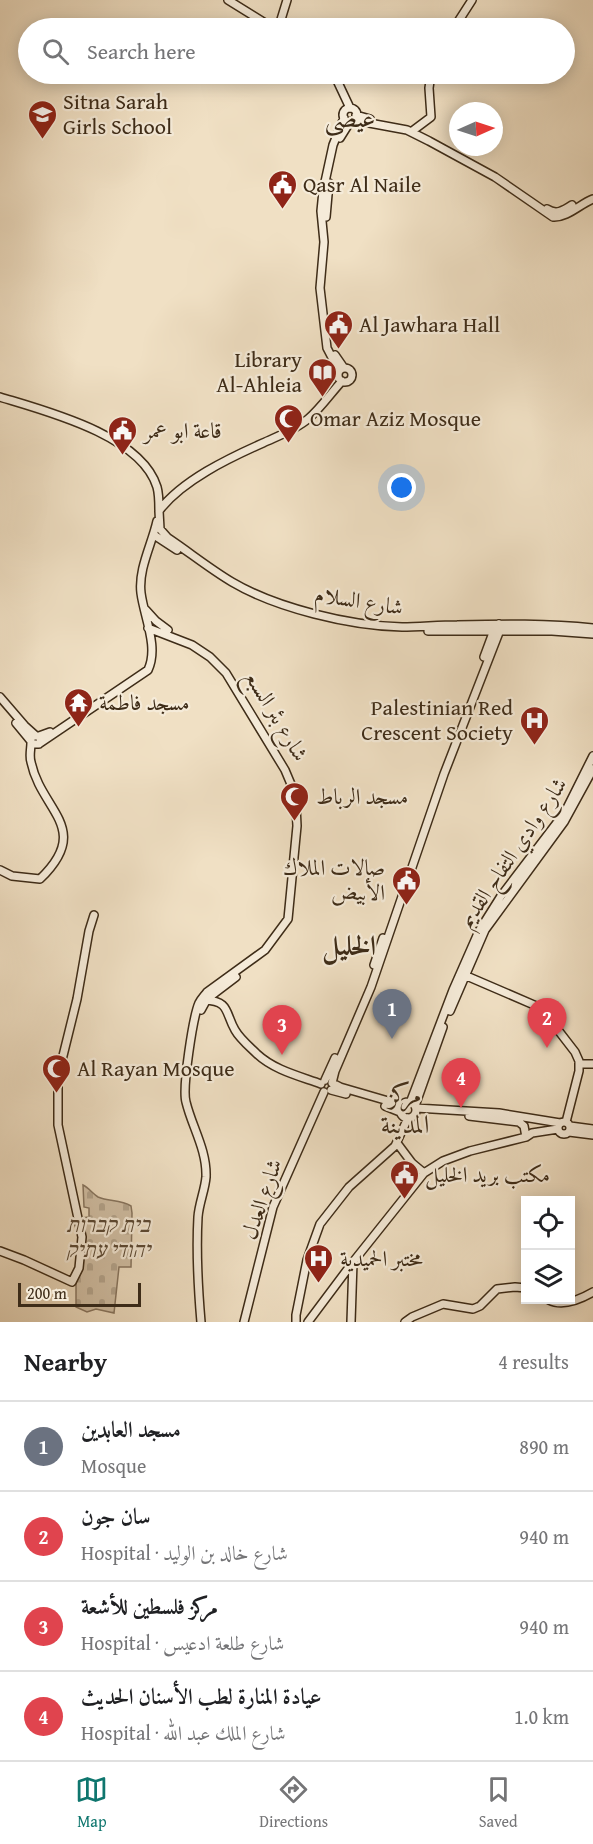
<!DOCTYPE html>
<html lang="en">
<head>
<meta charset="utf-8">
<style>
  body { margin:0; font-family:"Gentium Book Plus",Amiri,"Frank Ruhl Libre",serif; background:#f2f2f2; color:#202124 }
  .controls { position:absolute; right:18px; bottom:18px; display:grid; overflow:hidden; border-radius:0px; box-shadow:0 3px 15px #0003 }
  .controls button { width:54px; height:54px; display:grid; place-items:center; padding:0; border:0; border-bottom:2px solid #e0e0e0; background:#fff; color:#202124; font:30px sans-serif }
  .compass { position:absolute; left:449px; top:102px; width:54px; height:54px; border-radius:50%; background:#fff; box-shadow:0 3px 15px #0003; rotate:87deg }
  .scale { position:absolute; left:18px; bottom:15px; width:123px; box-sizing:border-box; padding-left:6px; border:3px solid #3e2c18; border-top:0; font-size:16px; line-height:21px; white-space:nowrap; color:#3e2c18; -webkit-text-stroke:4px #f5ebd9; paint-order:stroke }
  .you { position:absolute; left:402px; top:488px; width:21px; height:21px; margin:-15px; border:4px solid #fff; border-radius:50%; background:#1a73e8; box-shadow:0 0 0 9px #1a73e833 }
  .badge { display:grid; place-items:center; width:39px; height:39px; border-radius:50%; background:#0f766e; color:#fff; font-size:20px; font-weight:700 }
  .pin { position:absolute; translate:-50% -50px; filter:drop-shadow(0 2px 3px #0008) }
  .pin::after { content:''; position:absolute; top:32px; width:21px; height:18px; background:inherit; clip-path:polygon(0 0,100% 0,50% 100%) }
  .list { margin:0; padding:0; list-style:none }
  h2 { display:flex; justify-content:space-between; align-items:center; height:78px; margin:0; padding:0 24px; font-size:26px }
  h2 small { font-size:20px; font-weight:400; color:#757577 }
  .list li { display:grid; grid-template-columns:39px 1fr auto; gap:18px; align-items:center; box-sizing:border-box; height:90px; padding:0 24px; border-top:2px solid #e0e0e0 }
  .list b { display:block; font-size:22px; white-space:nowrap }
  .list p { margin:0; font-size:20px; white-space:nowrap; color:#757577 }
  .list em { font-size:20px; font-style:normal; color:#757577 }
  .icon { flex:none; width:33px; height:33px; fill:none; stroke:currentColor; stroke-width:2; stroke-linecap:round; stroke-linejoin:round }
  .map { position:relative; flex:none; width:593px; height:1322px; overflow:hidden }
  .search { position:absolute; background:#fff; box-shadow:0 3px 15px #0003; left:18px; right:18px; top:18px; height:66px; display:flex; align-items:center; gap:15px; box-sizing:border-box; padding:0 21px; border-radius:33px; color:#757577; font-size:22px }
  .sheet { height:438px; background:#fff }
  nav { display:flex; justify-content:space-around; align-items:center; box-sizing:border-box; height:84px; border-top:2px solid #e0e0e0; background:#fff; font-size:16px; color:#757577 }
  nav a { display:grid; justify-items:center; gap:3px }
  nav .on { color:#0f766e }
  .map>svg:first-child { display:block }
</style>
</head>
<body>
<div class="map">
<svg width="593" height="1322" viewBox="0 0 593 1322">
  <defs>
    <pattern id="cemetery-stones" width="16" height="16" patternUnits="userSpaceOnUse" patternTransform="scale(1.5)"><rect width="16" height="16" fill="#d2c1a7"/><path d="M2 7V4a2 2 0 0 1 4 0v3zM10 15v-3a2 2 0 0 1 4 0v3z" fill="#b5a68f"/></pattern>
  </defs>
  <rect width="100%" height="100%" fill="#f0e0c4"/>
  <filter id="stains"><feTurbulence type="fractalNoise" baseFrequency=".00333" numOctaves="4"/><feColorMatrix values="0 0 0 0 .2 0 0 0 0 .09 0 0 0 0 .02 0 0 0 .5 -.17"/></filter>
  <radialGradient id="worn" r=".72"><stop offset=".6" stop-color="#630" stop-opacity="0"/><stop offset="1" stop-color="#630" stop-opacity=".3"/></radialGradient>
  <path fill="url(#cemetery-stones)" stroke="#887660" stroke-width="1.5" d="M83 1185C89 1188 93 1194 98 1197 109 1202 120 1199 131 1206L132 1213 131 1267H119L114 1313 96 1309 87 1312 76 1307V1281L85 1241 82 1218 89 1217V1208L84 1207Z"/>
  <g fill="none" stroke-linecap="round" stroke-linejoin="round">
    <defs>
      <path id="secondary" d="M228 0 273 28
        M279 26 287 0
        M454 28 472 0
        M334 74 350 108
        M343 115a7 7 0 1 1 14 0a7 7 0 1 1-14 0Z
        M356 115 370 119
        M353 120 407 130 429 141 495 177 553 217C567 218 580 204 593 199
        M411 132 431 117 429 88 431 74
        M340 138 350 122
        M547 209C556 215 563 211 572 205
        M326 217 329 183
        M335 355 344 368
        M338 375a7 7 0 1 1 14 0a7 7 0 1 1-14 0Z
        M339 371 327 348 320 288 324 242 321 211 323 191 333 145 344 118
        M342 381C331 393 320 409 308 419 295 430 278 436 263 443 229 458 181 481 159 511L160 529 168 538C189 552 210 569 232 582 276 608 350 626 402 627 420 627 438 625 457 625 502 624 548 623 593 628
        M0 397C46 411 141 435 157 487 159 494 159 502 159 510
        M154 535 177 550
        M146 610 156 621 168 630
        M148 628 192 645 210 657 226 673 285 770 293 789 296 805 297 826 288 919 265 950 207 992C204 996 201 999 199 1003 193 1017 182 1088 186 1102 192 1127 207 1150 206 1177 205 1190 199 1203 198 1217 196 1252 198 1287 201 1322
        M428 631H552L593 634
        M484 657 494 630 499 624
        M0 697 25 726 35 735
        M16 723 30 740
        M39 736 41 741 39 744H33L30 740 33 736H39L50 732
        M40 743 148 670C159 647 144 617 141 593 138 569 152 544 157 521
        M0 870 12 876 40 879C93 828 41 811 31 762 29 756 31 749 31 743
        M374 965 383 938
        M462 974 541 1008 575 1052 579 1061V1071L566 1122
        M205 1000C230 1001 225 1013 235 1030 240 1039 250 1047 257 1054 274 1070 299 1076 321 1084
        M201 1010 207 999 236 977
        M450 1011 485 930 564 822 593 769
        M580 1064H593
        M325 1080 335 1058
        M331 1090 346 1094
        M400 1110a8 8 0 1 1 16 0a8 8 0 1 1-16 0Z
        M410 1103 453 990 479 931 501 896 565 812 593 756
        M402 1105 340 1087 332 1083 335 1071 371 987 444 774 500 630 499 624
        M385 1106 400 1112
        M415 1106 443 1027
        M416 1108 499 1113 560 1123
        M469 1116 519 1122 524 1126 526 1137
        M558 1128a6 6 0 1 1 12 0a6 6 0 1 1-12 0Z
        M570 1126 593 1129
        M569 1132 593 1135
        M397 1143 412 1163 424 1173
        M0 1251 24 1260 72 1282 79 1268 82 1237 58 1125V1076L77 999 89 931 94 915
        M549 1300C563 1307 581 1299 593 1292
        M244 1322 273 1207 324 1092
        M296 1322V1315L307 1260 320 1224 349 1187 395 1146 408 1118
        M308 1322 353 1262 424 1173 443 1161 470 1151 526 1137 532 1133 558 1129
        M351 1322 353 1262
        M405 1322 412 1317 443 1304 473 1309 480 1306 497 1289 515 1287 526 1288"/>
    </defs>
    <use href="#secondary" stroke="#3e2c18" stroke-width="10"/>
    <use href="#secondary" stroke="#f5ebd9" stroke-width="7"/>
  </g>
  <defs>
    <symbol id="school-pin" viewBox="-11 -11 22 30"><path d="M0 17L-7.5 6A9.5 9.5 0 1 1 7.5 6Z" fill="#8f2418" stroke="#f5ebd9"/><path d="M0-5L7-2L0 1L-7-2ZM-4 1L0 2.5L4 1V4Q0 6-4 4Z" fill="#fff"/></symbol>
    <symbol id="civic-pin" viewBox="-11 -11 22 30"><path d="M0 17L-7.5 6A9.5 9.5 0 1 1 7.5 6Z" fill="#8f2418" stroke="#f5ebd9"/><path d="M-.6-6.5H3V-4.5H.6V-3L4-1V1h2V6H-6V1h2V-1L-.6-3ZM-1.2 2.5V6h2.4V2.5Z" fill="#fff"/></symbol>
    <symbol id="library-pin" viewBox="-11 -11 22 30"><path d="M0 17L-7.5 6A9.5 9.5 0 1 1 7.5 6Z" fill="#8f2418" stroke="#f5ebd9"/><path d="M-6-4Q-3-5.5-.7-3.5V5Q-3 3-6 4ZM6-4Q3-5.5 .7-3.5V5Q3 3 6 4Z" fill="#fff"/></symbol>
    <symbol id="mosque-pin" viewBox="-11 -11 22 30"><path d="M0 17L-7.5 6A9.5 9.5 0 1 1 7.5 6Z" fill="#8f2418" stroke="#f5ebd9"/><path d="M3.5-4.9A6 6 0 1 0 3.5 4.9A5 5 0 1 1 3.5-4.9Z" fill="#fff"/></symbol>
    <symbol id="temple-pin" viewBox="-11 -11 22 30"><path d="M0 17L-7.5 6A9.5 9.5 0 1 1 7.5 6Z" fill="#8f2418" stroke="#f5ebd9"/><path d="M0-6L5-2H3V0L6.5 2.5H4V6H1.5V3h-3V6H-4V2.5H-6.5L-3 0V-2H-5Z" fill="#fff"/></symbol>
    <symbol id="hospital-pin" viewBox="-11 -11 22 30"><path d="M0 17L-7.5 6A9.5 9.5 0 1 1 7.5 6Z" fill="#8f2418" stroke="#f5ebd9"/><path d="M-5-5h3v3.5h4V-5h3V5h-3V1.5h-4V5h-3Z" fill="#fff"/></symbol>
  </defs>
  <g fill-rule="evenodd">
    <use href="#school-pin" x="26" y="98" width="33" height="45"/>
    <use href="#civic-pin" x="266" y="168" width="33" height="45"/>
    <use href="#civic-pin" x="322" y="308" width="33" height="45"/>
    <use href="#library-pin" x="306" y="356" width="33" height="45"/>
    <use href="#mosque-pin" x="272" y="402" width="33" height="45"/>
    <use href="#civic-pin" x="106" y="414" width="33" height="45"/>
    <use href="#temple-pin" x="62" y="686" width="33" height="45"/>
    <use href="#hospital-pin" x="518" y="704" width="33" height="45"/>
    <use href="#mosque-pin" x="278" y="780" width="33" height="45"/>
    <use href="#civic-pin" x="390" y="864" width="33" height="45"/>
    <use href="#mosque-pin" x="40" y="1052" width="33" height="45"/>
    <use href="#civic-pin" x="388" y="1158" width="33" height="45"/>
    <use href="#hospital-pin" x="302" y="1242" width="33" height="45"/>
  </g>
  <g text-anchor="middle" stroke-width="4.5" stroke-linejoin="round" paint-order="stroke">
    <g font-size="22" fill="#3e2c18" stroke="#f5ebd9" text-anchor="start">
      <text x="63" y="109">Sitna Sarah<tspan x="63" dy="25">Girls School</tspan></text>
      <text x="303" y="192">Qasr Al Naile</text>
      <text x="359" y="332">Al Jawhara Hall</text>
      <text x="302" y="367" text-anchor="end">Library<tspan x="302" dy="25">Al-Ahleia</tspan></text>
      <text x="310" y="426">Omar Aziz Mosque</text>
      <text x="144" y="438">قاعة ابو عمر</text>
      <text x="99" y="710">مسجد فاطمة</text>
      <text x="513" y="715" text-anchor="end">Palestinian Red<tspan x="513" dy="25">Crescent Society</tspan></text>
      <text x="316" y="804">مسجد الرباط</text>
      <text x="385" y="875" text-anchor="end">صالات الملاك<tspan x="385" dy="25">الأبيض</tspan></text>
      <text x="77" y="1076">Al Rayan Mosque</text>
      <text x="425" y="1182">مكتب بريد الخليل</text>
      <text x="340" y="1266">مختبر الحميدية</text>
    </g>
    <g font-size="22" fill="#3e2c18" stroke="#f5ebd9">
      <text transform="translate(359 600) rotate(9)" y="8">شارع السلام</text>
      <text transform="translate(277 715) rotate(59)" y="8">شارع بئر السبع</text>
      <text transform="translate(512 852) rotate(-56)" y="8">شارع وادي التفاح القديم</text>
      <text transform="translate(261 1199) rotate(-71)" y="8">شارع العدل</text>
    </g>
    <g font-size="22" font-style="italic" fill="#5c4a35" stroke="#f5ebd9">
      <text x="108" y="1232">בית קברות<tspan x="108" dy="25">יהודי עתיק</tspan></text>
    </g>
    <g font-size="26" fill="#3e2c18" stroke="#f5ebd9">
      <text x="350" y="127">عيصى</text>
      <text x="405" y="1103">مركز<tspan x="405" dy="30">المدينة</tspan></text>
    </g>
    <g font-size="28" font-weight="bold" fill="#3e2c18" stroke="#f5ebd9">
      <text x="349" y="955">الخليل</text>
    </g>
  </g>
  <rect width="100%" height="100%" filter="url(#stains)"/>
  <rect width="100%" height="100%" fill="url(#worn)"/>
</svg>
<div class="controls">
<button><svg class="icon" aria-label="locate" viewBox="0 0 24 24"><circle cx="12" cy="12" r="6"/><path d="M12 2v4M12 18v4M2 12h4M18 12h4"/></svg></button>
<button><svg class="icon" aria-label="layers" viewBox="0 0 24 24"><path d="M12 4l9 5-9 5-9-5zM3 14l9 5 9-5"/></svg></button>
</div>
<svg class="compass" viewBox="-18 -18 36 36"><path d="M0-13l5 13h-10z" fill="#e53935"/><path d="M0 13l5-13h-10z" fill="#757577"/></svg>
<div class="scale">200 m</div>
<div class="you"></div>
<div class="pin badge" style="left:392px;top:1039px;background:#6b7280">1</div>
<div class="pin badge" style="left:547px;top:1048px;background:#e0444e">2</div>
<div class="pin badge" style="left:282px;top:1055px;background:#e0444e">3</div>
<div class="pin badge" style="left:461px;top:1108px;background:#e0444e">4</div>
<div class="search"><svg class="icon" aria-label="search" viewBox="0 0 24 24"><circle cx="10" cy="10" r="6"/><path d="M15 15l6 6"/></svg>Search here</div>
</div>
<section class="sheet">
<h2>Nearby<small>4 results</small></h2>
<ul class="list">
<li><span class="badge" style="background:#6b7280">1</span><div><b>مسجد العابدين</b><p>Mosque</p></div><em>890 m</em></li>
<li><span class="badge" style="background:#e0444e">2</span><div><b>سان جون</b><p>Hospital · شارع خالد بن الوليد</p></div><em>940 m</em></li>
<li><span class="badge" style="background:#e0444e">3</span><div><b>مركز فلسطين للأشعة</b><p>Hospital · شارع طلعة ادعيس</p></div><em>940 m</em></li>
<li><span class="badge" style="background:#e0444e">4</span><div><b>عيادة المنارة لطب الأسنان الحديث</b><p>Hospital · شارع الملك عبد الله</p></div><em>1.0 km</em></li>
</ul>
</section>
<nav>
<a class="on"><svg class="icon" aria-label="map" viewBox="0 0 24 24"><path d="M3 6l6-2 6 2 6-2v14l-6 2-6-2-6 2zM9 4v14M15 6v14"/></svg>Map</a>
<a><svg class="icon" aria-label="directions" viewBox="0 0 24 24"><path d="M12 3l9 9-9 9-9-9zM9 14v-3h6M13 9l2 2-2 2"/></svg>Directions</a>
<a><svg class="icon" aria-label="saved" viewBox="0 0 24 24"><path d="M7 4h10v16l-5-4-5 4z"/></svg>Saved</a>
</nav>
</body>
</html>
